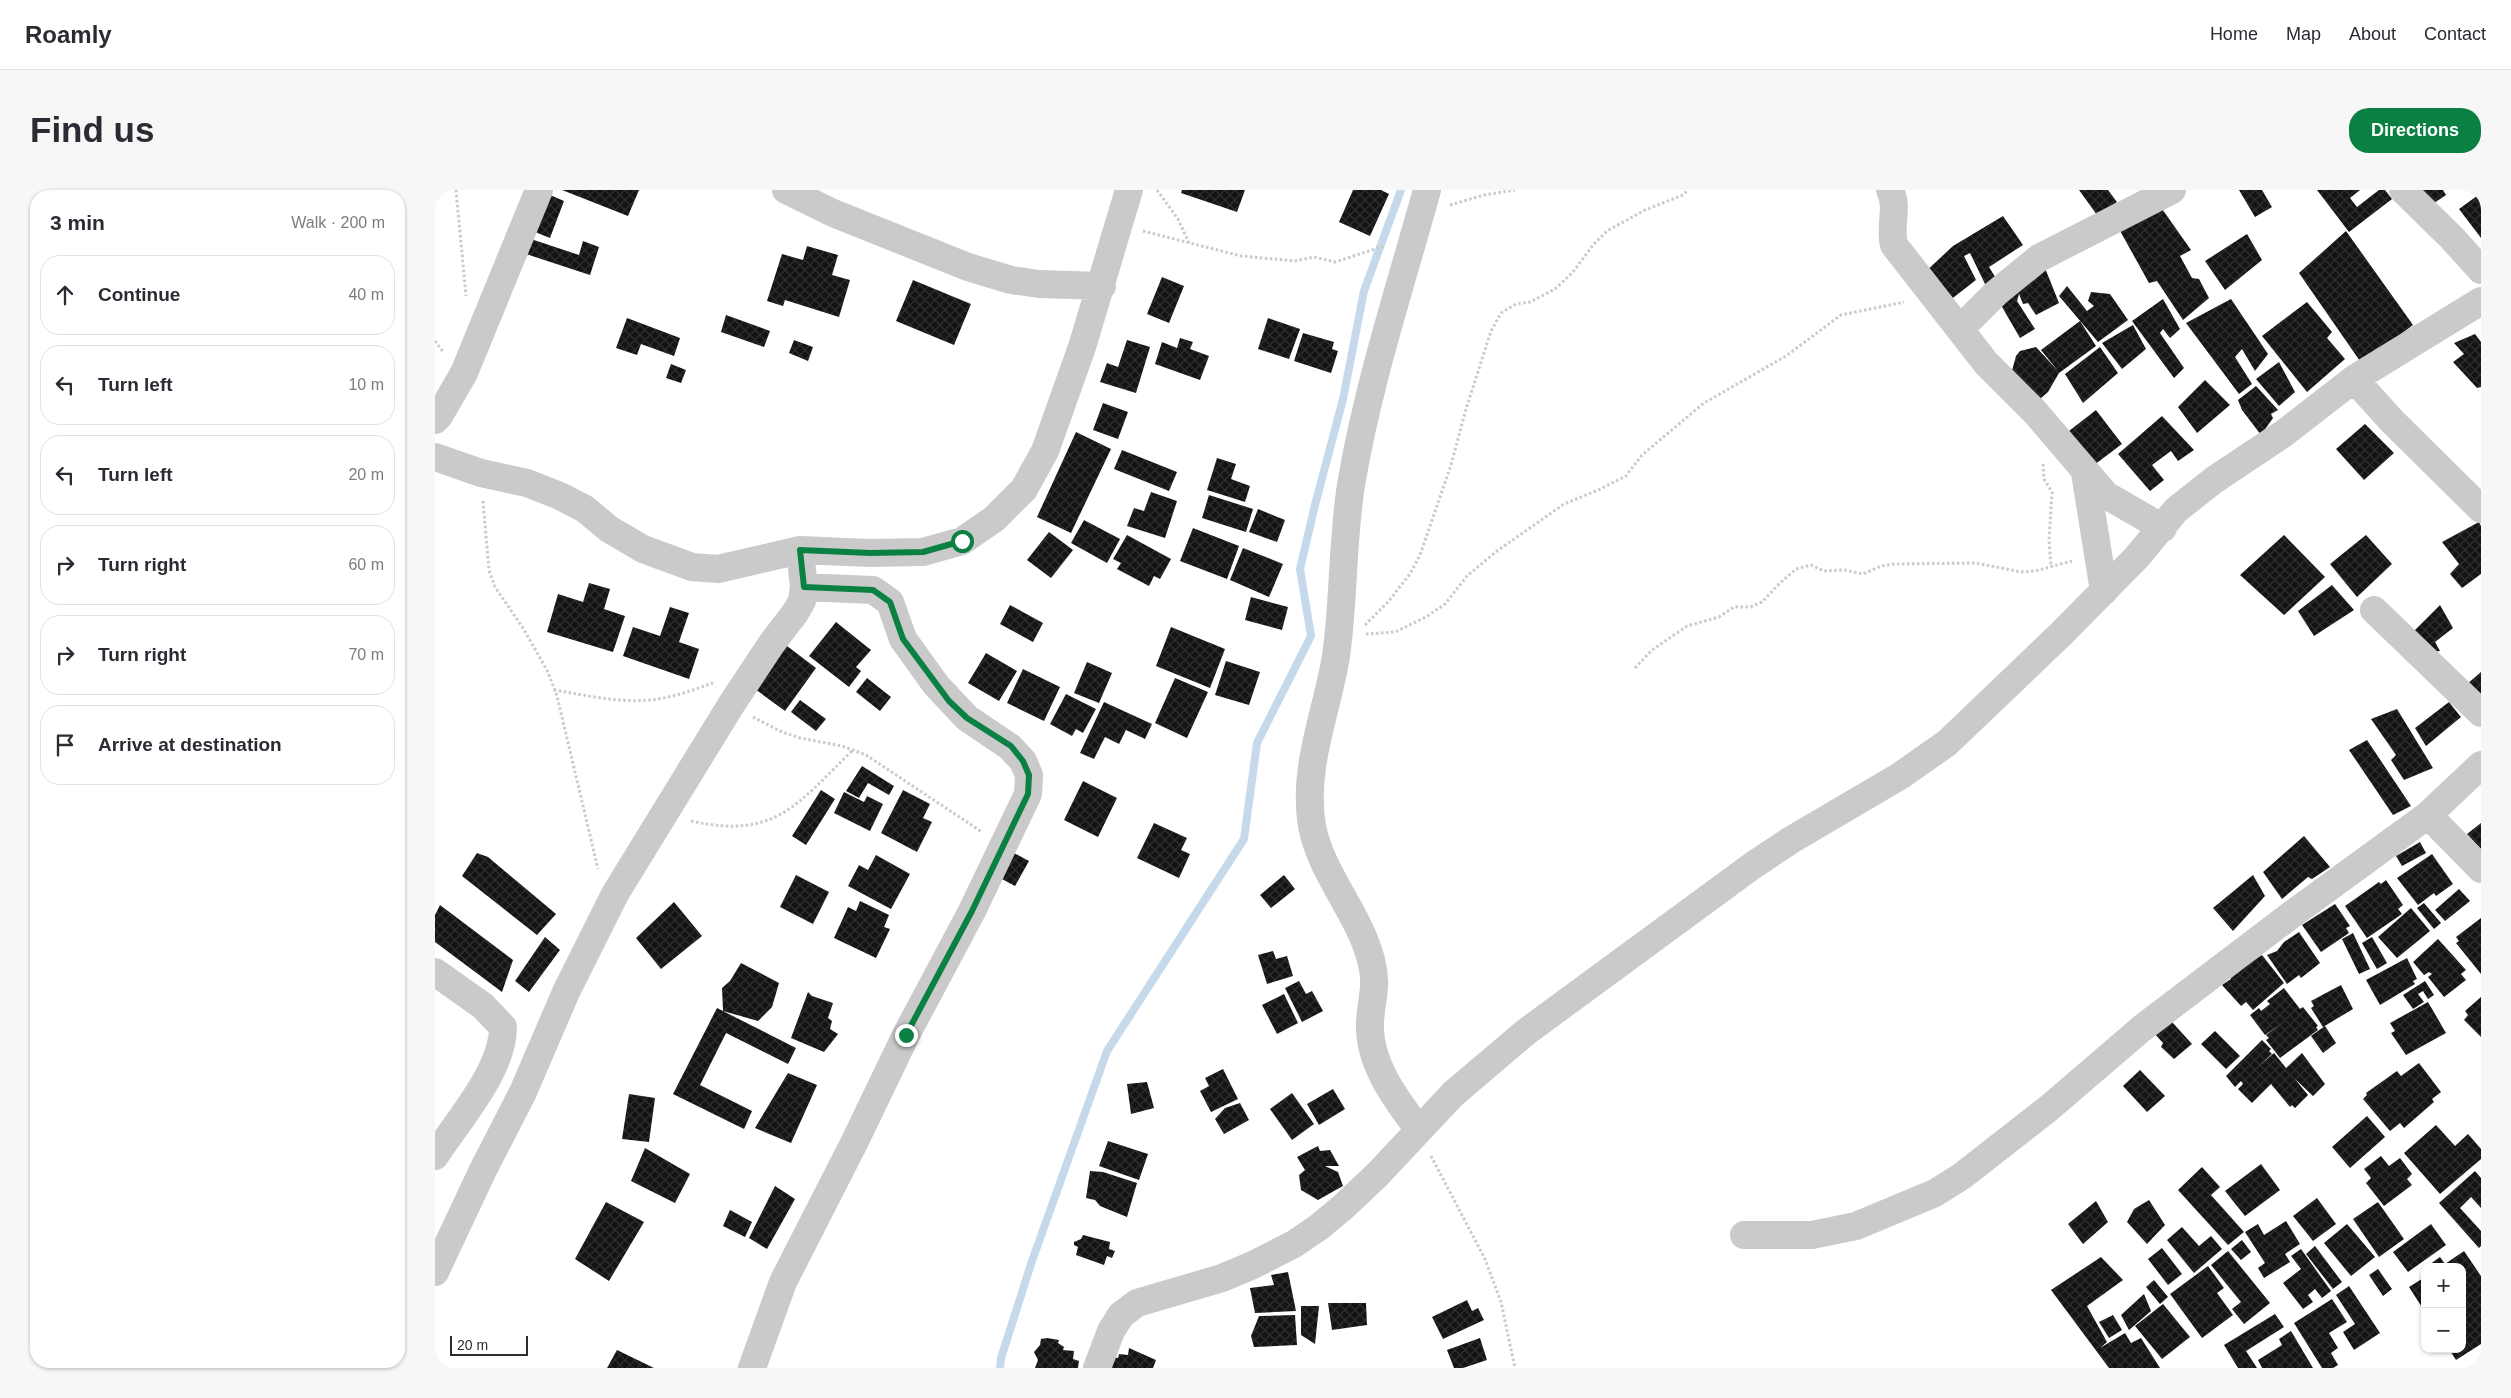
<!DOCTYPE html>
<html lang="en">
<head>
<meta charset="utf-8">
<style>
  body { margin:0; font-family:Helvetica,sans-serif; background:#f7f7f7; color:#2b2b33 }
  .controls { position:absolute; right:15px; bottom:15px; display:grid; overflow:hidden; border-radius:10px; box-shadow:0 1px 4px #0004 }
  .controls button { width:45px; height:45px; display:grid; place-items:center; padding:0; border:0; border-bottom:1px solid #e1e1e2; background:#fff; color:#2b2b33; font:25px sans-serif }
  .scale { position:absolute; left:15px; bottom:12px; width:78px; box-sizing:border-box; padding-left:5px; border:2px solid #2d2d2d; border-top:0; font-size:14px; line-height:18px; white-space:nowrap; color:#2d2d2d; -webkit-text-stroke:4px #fff; paint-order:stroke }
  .stop { position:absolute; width:15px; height:15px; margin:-11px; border:4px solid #0b8043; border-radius:50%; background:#fff }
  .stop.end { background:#0b8043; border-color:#fff; box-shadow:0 1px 5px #0008 }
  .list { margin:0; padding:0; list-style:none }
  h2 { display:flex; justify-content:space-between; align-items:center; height:65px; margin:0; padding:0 20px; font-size:21px }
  h2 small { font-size:16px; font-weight:400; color:#7c7c81 }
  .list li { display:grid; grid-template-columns:32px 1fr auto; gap:15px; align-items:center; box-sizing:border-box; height:80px; margin:0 10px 10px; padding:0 10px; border:1px solid #e1e1e2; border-radius:20px }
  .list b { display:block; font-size:19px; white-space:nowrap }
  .list em { font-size:16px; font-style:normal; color:#7c7c81 }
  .icon { flex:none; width:28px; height:28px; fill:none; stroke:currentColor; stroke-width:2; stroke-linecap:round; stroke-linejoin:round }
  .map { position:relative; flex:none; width:2046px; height:1178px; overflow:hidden; border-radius:20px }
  header { display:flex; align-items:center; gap:30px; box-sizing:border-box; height:70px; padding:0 25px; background:#fff; border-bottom:1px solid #e1e1e2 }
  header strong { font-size:24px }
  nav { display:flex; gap:28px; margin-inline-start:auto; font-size:18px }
  .intro { display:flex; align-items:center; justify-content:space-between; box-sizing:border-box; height:120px; padding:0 30px }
  h1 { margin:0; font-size:35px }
  .button { padding:12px 22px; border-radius:20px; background:#0b8043; color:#fff; font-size:18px; font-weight:700 }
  main { display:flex; gap:30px; padding:0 30px }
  aside { flex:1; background:#fff; border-radius:20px; box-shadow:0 1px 4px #0004 }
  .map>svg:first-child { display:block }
</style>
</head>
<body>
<header>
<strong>Roamly</strong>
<nav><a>Home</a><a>Map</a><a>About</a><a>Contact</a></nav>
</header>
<div class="intro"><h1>Find us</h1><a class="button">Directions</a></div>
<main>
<aside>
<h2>3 min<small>Walk · 200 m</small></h2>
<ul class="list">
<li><svg class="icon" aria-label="ahead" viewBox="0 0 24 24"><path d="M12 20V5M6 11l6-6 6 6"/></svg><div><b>Continue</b></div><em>40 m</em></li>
<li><svg class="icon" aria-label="left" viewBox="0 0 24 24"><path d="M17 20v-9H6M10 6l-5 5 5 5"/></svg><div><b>Turn left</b></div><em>10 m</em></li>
<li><svg class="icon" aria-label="left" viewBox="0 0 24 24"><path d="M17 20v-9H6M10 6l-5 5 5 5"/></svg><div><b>Turn left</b></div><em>20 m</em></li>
<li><svg class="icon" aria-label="right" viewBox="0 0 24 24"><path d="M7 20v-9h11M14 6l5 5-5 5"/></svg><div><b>Turn right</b></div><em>60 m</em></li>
<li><svg class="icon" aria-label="right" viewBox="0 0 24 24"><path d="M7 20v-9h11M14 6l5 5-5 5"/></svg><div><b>Turn right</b></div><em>70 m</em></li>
<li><svg class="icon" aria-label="arrive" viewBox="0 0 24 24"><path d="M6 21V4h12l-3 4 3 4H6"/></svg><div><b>Arrive at destination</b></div></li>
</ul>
</aside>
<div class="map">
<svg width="2046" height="1178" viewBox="0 0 2046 1178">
  <defs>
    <pattern id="building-cross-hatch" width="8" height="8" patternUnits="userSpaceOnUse" patternTransform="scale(1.25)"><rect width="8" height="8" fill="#141414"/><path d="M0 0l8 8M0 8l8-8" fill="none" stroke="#2e2e2e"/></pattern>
  </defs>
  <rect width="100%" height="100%" fill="#fff"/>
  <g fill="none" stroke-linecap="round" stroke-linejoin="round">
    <path stroke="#c6d9eb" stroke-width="8" d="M565 1178 566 1168 597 1071 672 861 809 649 822 553 876 446 865 379 880 315 908 209 929 101 966 0"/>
  </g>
  <path fill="url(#building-cross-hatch)" d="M127 0H204L193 26Z
    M747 0H810L802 22 746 3Z
    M918 0H946L954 4 935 46 904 32Z
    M1644 0H1673L1682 12 1662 25Z
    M1804 0H1827L1837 17 1820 27Z
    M1882 0H1925L1915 8 1922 17 1944 0H1950L1957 9 1914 42Z
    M1982 0H2008L2011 5 1993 17Z
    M2046 3V48L2024 19Z
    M115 5 129 11 115 48 100 42Z
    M1725 16 1756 60 1745 66 1757 88 1764 89 1774 108 1748 130 1722 91 1714 93 1684 39Z
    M1568 26 1588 55 1554 77 1562 90 1551 96 1535 63 1529 66 1541 90 1510 114 1487 85 1518 56Z
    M1911 41 1978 135 1927 174 1864 83Z
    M1812 44 1827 70 1790 100 1770 71Z
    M96 49 144 65 148 51 164 57 155 85 91 64Z
    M372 56 403 65 397 85 415 90 404 127 350 110 348 116 332 111 347 64 368 70Z
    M1610 78 1624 113 1601 125 1593 113 1588 114 1584 104 1582 111 1600 139 1585 148 1563 110Z
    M727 87 749 96 734 133 712 124Z
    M478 90 536 114 519 155 461 131Z
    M1632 96 1652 121 1659 116 1653 111 1656 102 1675 104 1693 130 1663 152 1624 106Z
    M1728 109 1745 139 1735 148 1728 139 1725 143 1749 178 1739 188 1697 131Z
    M1796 109 1833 164 1820 181 1807 159 1800 167 1817 194 1804 204 1751 133Z
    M1872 112 1897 142 1892 148 1910 169 1872 202 1827 146Z
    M291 125 335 141 329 157 286 142Z
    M192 128 245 148 239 166 206 154 202 165 181 158Z
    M833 128 865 139 854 169 823 159Z
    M1645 131 1661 156 1624 183 1613 202 1605 209 1576 184 1581 166 1585 161 1601 157 1623 181 1606 160Z
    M1698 135 1711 159 1687 179 1667 153Z
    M868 143 899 152 897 159 903 161 896 183 859 171Z
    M2040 144 2046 152V197L2042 198 2018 172 2029 164 2019 153Z
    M745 148 758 152 755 159 774 166 765 190 720 174 727 152 742 158Z
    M359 150 378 157 373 171 354 163Z
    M692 150 715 157 701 203 665 192 672 173 683 177Z
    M1665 157 1683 183 1648 213 1630 184Z
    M1844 172 1860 202 1844 216 1821 189Z
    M236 174 251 180 246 193 231 188Z
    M1770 190 1795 215 1762 243 1743 217Z
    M1821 196 1843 220 1836 224 1838 228 1826 245 1807 220 1803 210Z
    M668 213 693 222 683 249 658 240Z
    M1661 220 1687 254 1659 275 1634 241Z
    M1727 226 1759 260 1743 271 1736 261 1717 275 1729 290 1715 301 1683 264Z
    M1930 234 1959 263 1929 290 1901 259Z
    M641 242 676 259 636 343 602 327Z
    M687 260 742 282 734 301 679 279Z
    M782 268 801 274 796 289 815 296 810 312 772 300Z
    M716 302 742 311 730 348 692 336 699 318 709 321Z
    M774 305 818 319 811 342 767 328Z
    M823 319 850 330 842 352 814 342Z
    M649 330 685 349 672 373 636 353Z
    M2044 332 2046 336V384L2027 398 2015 384 2024 374 2007 352Z
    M758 338 804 356 792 389 745 371Z
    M614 342 638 360 616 388 592 370Z
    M692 345 736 369 725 389 719 386 714 396 682 379 686 373 678 369Z
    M1849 345 1890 387 1849 425 1805 385Z
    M1931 345 1957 374 1922 407 1895 374Z
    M808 358 848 374 834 407 795 390Z
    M154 393 175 399 169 419 190 426 178 462 112 442 123 404 148 412Z
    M1897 395 1919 420 1879 446 1863 421Z
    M816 407 853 417 847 440 810 430Z
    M575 415 608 433 598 452 565 434Z
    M2005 415 2018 438 2000 452 2005 461 1985 464 1971 449Z
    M235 417 254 423 244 452 264 459 254 489 188 466 198 437 225 446Z
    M401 432 436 460 421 477 426 481 414 497 374 466Z
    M736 437 790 459 775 498 721 476Z
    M352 456 381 478 350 521 320 499Z
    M551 463 582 481 564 511 533 493Z
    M791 471 825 482 814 515 780 505Z
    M652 472 677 483 664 513 639 503Z
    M588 479 625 497 609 531 572 513Z
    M2046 482V512L2031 495Z
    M432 488 456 507 445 521 421 502Z
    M740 488 773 502 752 548 720 533Z
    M631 504 661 519 648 543 641 539 637 546 615 534Z
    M365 510 391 529 381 541 356 522Z
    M669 512 717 534 710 549 691 540 684 554 670 547 659 569 645 563Z
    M2014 512 2026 527 1991 556 1980 538Z
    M1962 519 1998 578 1969 590 1956 570 1961 565 1936 529Z
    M1932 550 1976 616 1958 625 1914 560Z
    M427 576 459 596 454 605 433 593 424 608 411 601Z
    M648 591 682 608 663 647 629 630Z
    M386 600 400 609 371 655 357 646Z
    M468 600 495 614 488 628 497 632 482 662 446 643Z
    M409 602 429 612 432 606 448 614 435 641 399 623Z
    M719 633 752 648 746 660 755 664 744 688 702 668Z
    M2046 633V659L2032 644Z
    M1869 646 1895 677 1877 689 1873 687 1847 709 1828 682Z
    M1985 652 1991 663 1967 676 1961 666Z
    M577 662 594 671 580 696 563 687Z
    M42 663 53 667 121 724 102 745 27 686Z
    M1997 664 2018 694 2001 706 1999 703 1983 715 1962 688Z
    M441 665 475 684 456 719 413 696 424 675 433 680Z
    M361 685 394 702 378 734 345 717Z
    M849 685 860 699 836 718 825 705Z
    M1818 685 1830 706 1798 741 1778 718Z
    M1951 690 1968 715 1963 719 1967 724 1932 748 1910 716 1944 692 1946 694Z
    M2024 699 2035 711 2010 731 2000 720Z
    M425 711 454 725 449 737 455 739 441 768 399 748 413 717 421 721Z
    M239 712 267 746 226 779 201 748Z
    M1989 713 2006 733 1999 739 1982 718Z
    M1900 714 1915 736 1911 738 1914 743 1886 762 1867 735Z
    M5 715 78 770 67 802 0 752V725Z
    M1976 718 1995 741 1962 768 1943 747Z
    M2046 728V784L2021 753 2024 751 2021 747Z
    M1864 742 1885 773 1866 788 1864 785 1852 794 1832 765 1842 761 1849 752Z
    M1918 743 1935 779 1924 784 1907 749Z
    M110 747 125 760 94 802 80 791Z
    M1937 747 1952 773 1942 779 1927 753Z
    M2003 749 2031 780 2026 784 2031 790 2009 807 1993 787 1997 784 1994 782 1989 785 1978 772Z
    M838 761 841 769 852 766 858 786 832 794 823 765Z
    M1827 765 1849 793 1818 820 1811 812 1806 816 1787 795 1796 789 1795 779 1808 777Z
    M1972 768 1982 789 1978 791 1980 794 1945 815 1931 790Z
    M306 773 344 793 337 817 323 831 288 821 287 798 295 791Z
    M864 791 871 804 877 801 888 821 867 832 850 798Z
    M1990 791 1999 805 1993 809 1988 801 1983 804 1989 812 1978 819 1968 805Z
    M1906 795 1918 819 1888 837 1876 818 1879 816 1876 811Z
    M1849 798 1865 819 1868 817 1883 836 1881 837 1883 840 1845 868 1831 850 1834 848 1831 845 1846 834 1830 845 1815 825 1824 818 1826 821 1835 814 1832 811Z
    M373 802 377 806 398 813 393 828 397 831 395 839 403 844 389 862 356 848Z
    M849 804 863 833 842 844 827 815Z
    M2046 807V847L2029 830 2033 825 2030 821Z
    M1993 812 2011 843 1971 865 1956 843 1960 841 1955 833Z
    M282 818 361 858 353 874 291 843 265 895 317 921 309 939 238 904Z
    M1737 832 1757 854 1739 869 1726 857 1728 853 1719 843Z
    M1890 836 1901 853 1888 863 1876 846Z
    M1780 841 1805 866 1791 879 1766 854Z
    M1827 850 1836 859 1834 861 1837 864 1823 877 1839 863 1851 878 1867 863 1890 894 1878 906 1860 889 1873 905 1860 918 1857 915 1855 917 1836 894 1817 913 1803 899 1808 894 1806 891 1800 897 1791 886Z
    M1984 873 2006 902 1997 909 1999 912 1969 938 1965 933 1955 941 1928 909 1932 905 1931 903 1962 881 1966 886Z
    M788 879 803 909 776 922 765 901 774 896 770 888Z
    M1705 880 1730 906 1712 922 1688 896Z
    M353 883 382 895 356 953 320 938Z
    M712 892 719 918 696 924 692 894Z
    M898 899 910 919 884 935 872 914Z
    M857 903 879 934 857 950 835 919Z
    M194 904 220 908 214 952 187 949Z
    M805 913 814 930 789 944 780 929 790 918Z
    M1932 926 1950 947 1915 978 1897 957Z
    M2001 935 2020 956 2033 944 2046 959V969L2005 1004 1969 963Z
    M673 951 713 964 704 990 664 976Z
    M883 956 885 961 895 960 904 976H890L903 982 908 996 883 1010 866 1000 864 985 870 980 862 967Z
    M210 958 255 984 240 1013 196 991Z
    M1946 966 1954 976 1965 968 1977 984 1972 989 1977 995 1949 1016 1931 993 1936 988 1929 979Z
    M1826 974 1845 1000 1810 1026 1790 1001Z
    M1767 977 1785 997 1776 1005 1809 1042 1793 1055 1743 1000Z
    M655 981 668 982 702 993 692 1027 665 1016 660 1010 651 1008Z
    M2040 981 2046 988V1018L2036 1007 2025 1018 2046 1041V1056L2044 1058 2004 1013Z
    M340 996 360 1009 332 1059 314 1048Z
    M1882 1008 1901 1034 1878 1051 1858 1026Z
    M1714 1010 1730 1035 1712 1054 1692 1032 1699 1019Z
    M1661 1011 1673 1032 1648 1054 1633 1034Z
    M171 1012 209 1032 174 1091 140 1069Z
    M1943 1012 1969 1049 1944 1067 1918 1029Z
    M295 1020 317 1032 310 1047 288 1036Z
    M1851 1031 1865 1054 1850 1064 1855 1072 1829 1088 1823 1078 1830 1073 1810 1042 1823 1034 1829 1045Z
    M1912 1034 1940 1067 1916 1086 1889 1053Z
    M1996 1034 2011 1055 1973 1082 1958 1062Z
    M1747 1037 1764 1056 1776 1046 1787 1059 1759 1083 1732 1050Z
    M648 1045 675 1052 674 1059 680 1061 677 1068 672 1066 669 1075 641 1065 643 1057 639 1055V1052L646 1049Z
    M1807 1050 1816 1062 1806 1070 1796 1059Z
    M1880 1056 1907 1092 1898 1099 1871 1064Z
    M1727 1058 1747 1084 1733 1095 1713 1069Z
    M1866 1059 1896 1101 1887 1108 1880 1099 1873 1105 1878 1112 1868 1119 1848 1093 1866 1079 1856 1066Z
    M1793 1061 1835 1113 1809 1134 1797 1119 1806 1112 1776 1075Z
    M2029 1061 2046 1086V1154L2021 1170 2014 1159H2027V1077H1991L2005 1067 2010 1074Z
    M1666 1067 1688 1090 1652 1116 1672 1152 1665 1158 1690 1143 1696 1153 1706 1148 1725 1178H1674L1616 1100Z
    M1773 1076 1789 1098 1782 1103 1798 1125 1767 1148 1735 1104Z
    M1943 1079 1957 1099 1948 1106 1934 1085Z
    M853 1082 861 1121 820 1123 815 1098 839 1095 836 1085Z
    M1990 1087V1122L1974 1097Z
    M1719 1090 1733 1107 1725 1114 1711 1097Z
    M1914 1096 1945 1143 1919 1160 1908 1142 1920 1134 1901 1105Z
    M1709 1104 1716 1121 1694 1140 1686 1125Z
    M1897 1109 1912 1132 1894 1143 1903 1158 1896 1163 1903 1175 1898 1178H1887L1859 1133Z
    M1032 1110 1037 1121 1043 1118 1049 1130 1008 1149 997 1127Z
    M893 1113H931L932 1135 897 1140Z
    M1728 1114 1755 1147 1727 1169 1700 1136Z
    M866 1116H884L880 1154 866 1145Z
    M1840 1124 1849 1137 1811 1161 1822 1178H1803L1789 1155Z
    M860 1125 862 1155 819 1157 816 1146 824 1126Z
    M1678 1125 1687 1140 1674 1148 1664 1132Z
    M1856 1141 1878 1178H1827L1823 1170 1847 1155 1844 1149Z
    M612 1148 624 1150 623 1153 629 1157 628 1160 639 1161 638 1169 644 1171 643 1178H600L603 1170 599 1162 605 1155 606 1149Z
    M1045 1148 1052 1170 1028 1178H1019L1012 1160Z
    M694 1158 721 1170 718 1178H674L678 1167 683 1168 684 1164 693 1165Z
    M182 1160 219 1178H172Z"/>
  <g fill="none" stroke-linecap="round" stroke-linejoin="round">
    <path stroke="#cacaca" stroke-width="3" stroke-dasharray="2.5 2.5" stroke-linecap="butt" d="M21 0 31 106
      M722 0 743 29 754 53
      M1015 15 1049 5 1080 0
      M708 41 806 66 860 71 879 67 900 72 949 56
      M0 151 9 163
      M1608 274 1609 289 1617 302 1614 350 1616 376
      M48 311 54 380 60 397 88 438 113 482 122 506 163 679
      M930 435 953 412 975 384 985 365 1016 275 1031 219 1056 141 1066 123 1081 114 1095 112 1120 99 1138 82 1158 55 1172 41 1210 20 1248 5 1253 0
      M931 444 960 442 991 427 1010 414 1032 386 1062 361 1129 314 1163 300 1191 286 1207 265 1269 213 1351 166 1406 125 1469 112
      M1200 478 1217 460 1252 436 1284 427 1299 417H1315L1327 412 1345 393 1361 379 1376 375 1389 381 1409 380 1428 384 1446 376 1459 374 1541 373 1586 382 1600 381 1637 371
      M119 500C150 505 183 513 215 510 237 508 258 500 278 493
      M318 527 347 542 365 548 407 556 431 565 547 642
      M256 631C341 650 362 614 418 560
      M996 966 1050 1069 1066 1112 1080 1178"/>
    <path stroke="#cacaca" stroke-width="28" d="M351 0 398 23 533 77 576 90 604 94 667 96
      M1455 0C1464 18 1454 35 1459 55L1551 173 1600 222 1671 305 1728 338
      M1968 0 2017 48 2046 80
      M1526 138 1561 103 1604 68 1737 0
      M1919 189 1957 231 2046 319
      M0 230 4 226 29 183 104 0
      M0 267 46 283 92 293 125 306 150 319 174 339 208 359 257 377 283 379 365 360 435 363 488 362 527 351 559 329 589 299 610 261 647 157 694 0
      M1650 283 1669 401
      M1939 420 2046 523
      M1993 625 2046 679
      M0 782 48 816 68 837C68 881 23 930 0 966
      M983 939C962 910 936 877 935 839 934 814 944 798 936 770 924 723 886 684 877 636 867 578 892 522 901 466 909 410 907 352 916 295 933 194 965 98 992 0
      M1309 1045H1377L1421 1036 1500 1003 1527 986 1614 918 1706 839 1856 725 1993 625 2046 575
      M0 1082 47 982 88 902 131 802 180 704 296 515 337 453 360 423 367 411 369 397 367 379
      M317 1178 348 1092 419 953 471 845 537 721 593 604 594 585 588 571 575 557 532 528 501 495 468 449 455 412 438 400 369 397
      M662 1178 676 1141 686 1125 702 1113 787 1088 818 1075 859 1054 884 1037 908 1017 942 985 1018 904 1091 842 1317 676 1356 650 1465 586 1512 553 1626 444 1701 368 1741 320 1779 290 1848 244 1919 189 2046 111"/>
  </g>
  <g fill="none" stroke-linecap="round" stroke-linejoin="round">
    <path stroke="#0b8043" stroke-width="6" d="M471 845 537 721 593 604 594 585 588 571 576 556 532 528 514 511 468 449 455 412 438 400 369 397 365 360 435 363 488 362 527 351"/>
  </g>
</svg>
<div class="controls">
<button>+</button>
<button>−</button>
</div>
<div class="scale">20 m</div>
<div class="stop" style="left:527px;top:351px"></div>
<div class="stop end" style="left:471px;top:845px"></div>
</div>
</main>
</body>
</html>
